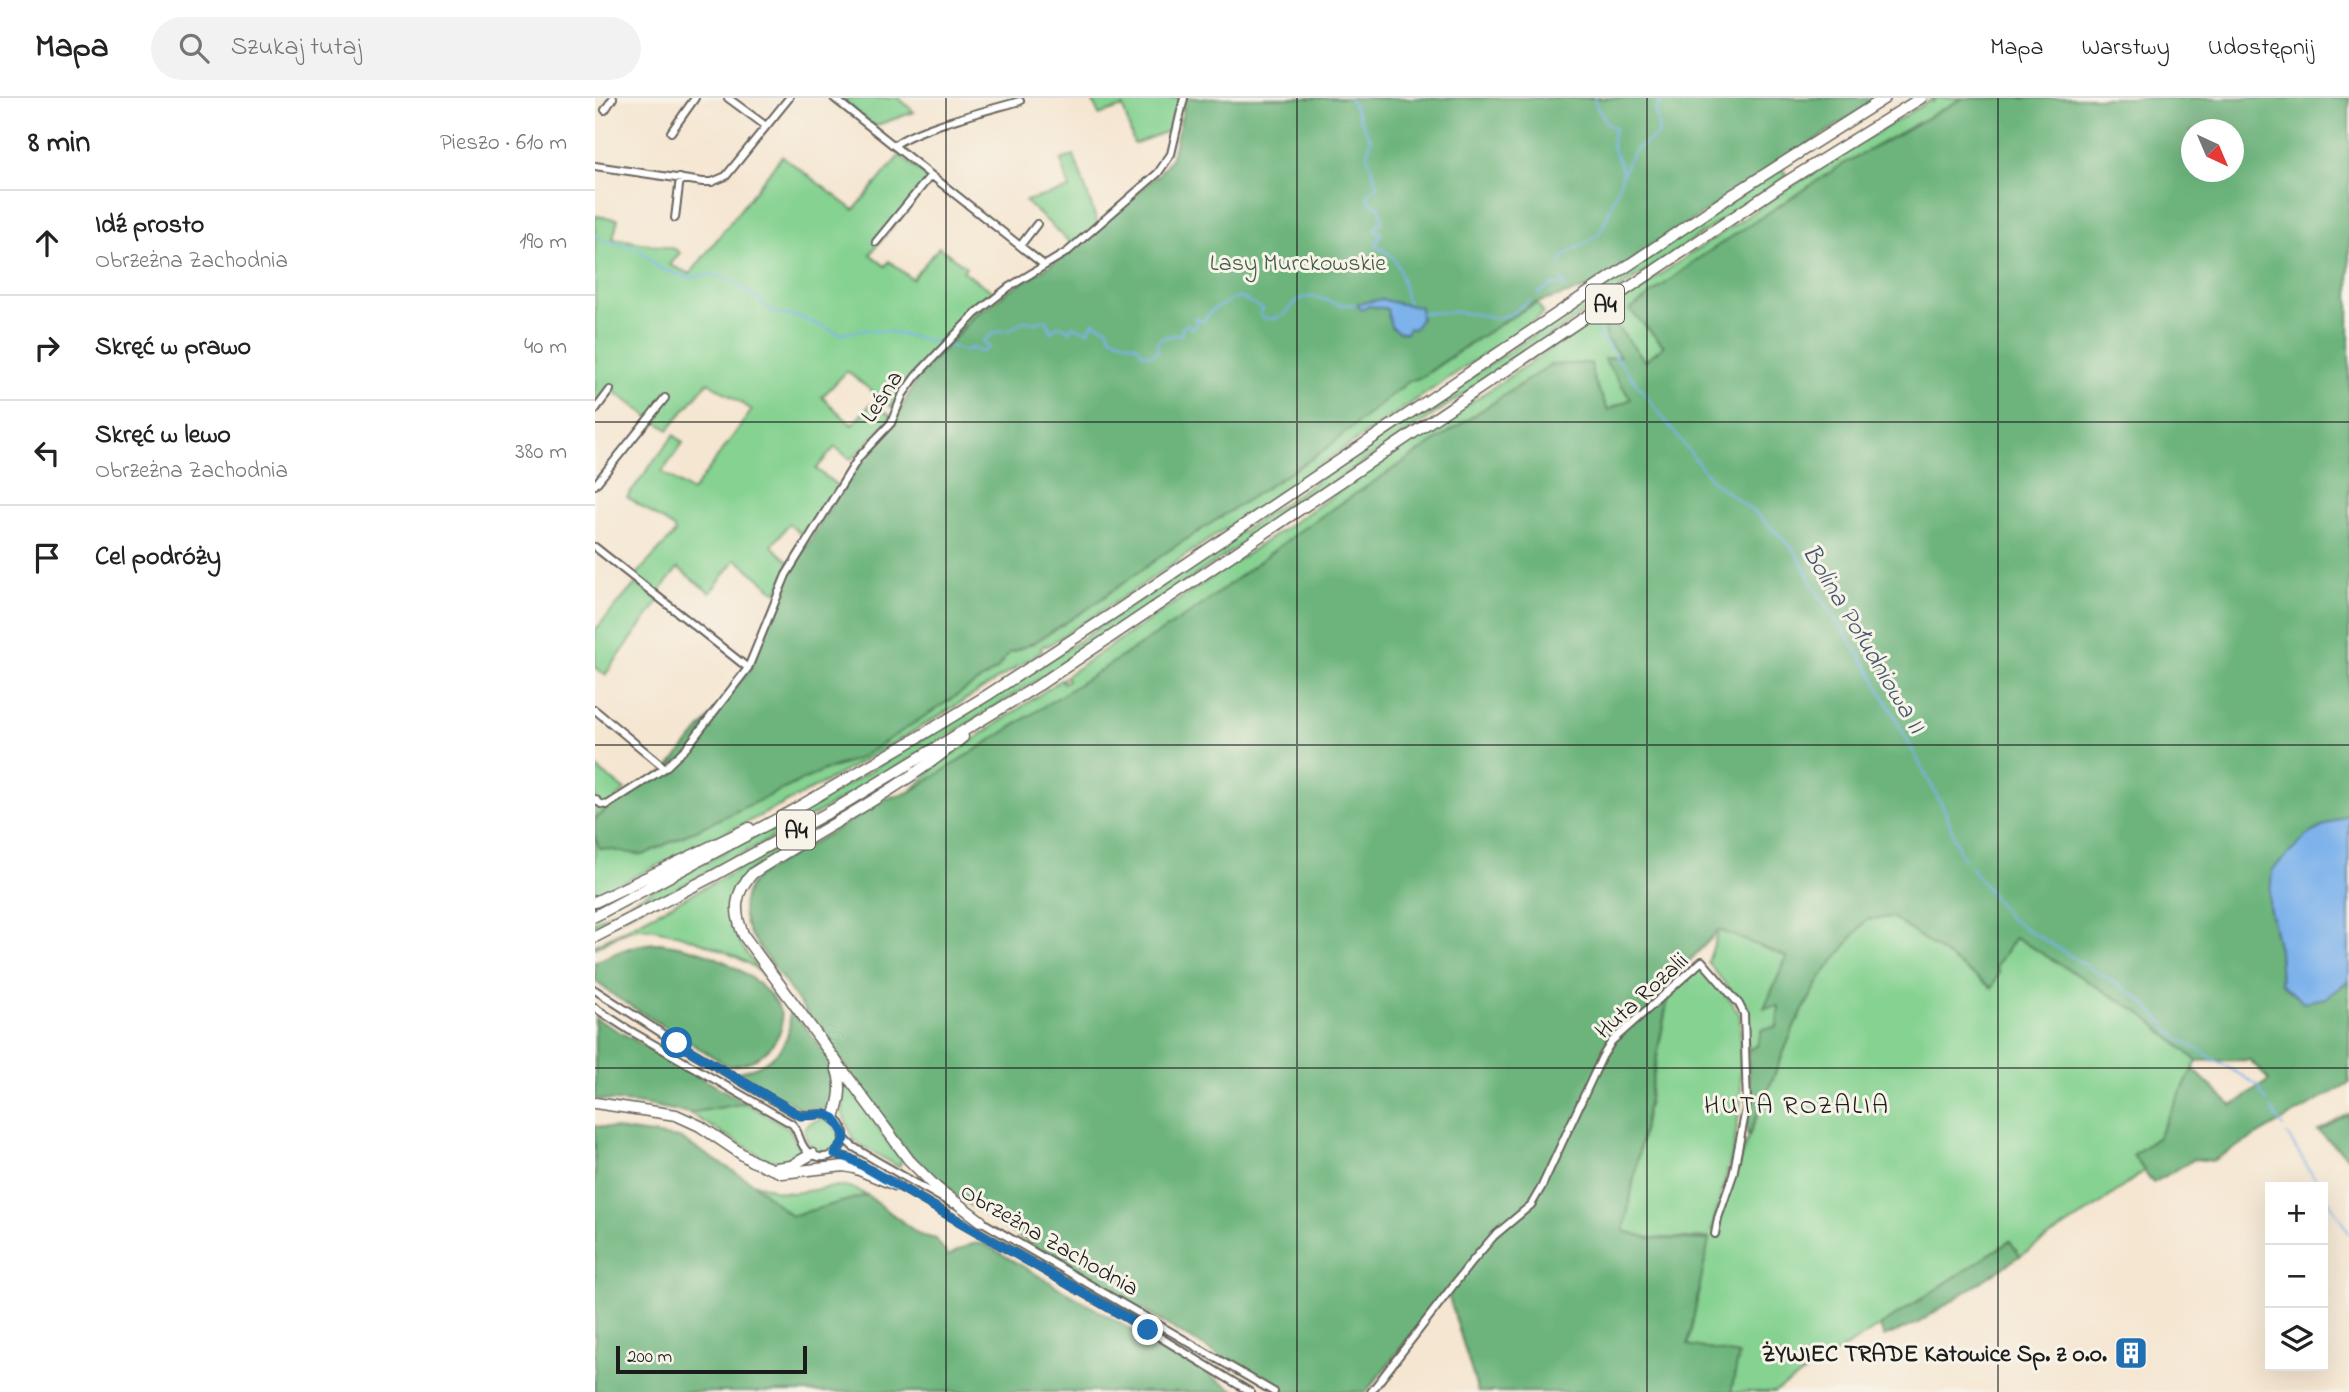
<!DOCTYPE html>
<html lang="pl">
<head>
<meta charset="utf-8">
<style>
  body { margin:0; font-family:"Indie Flower",sans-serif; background:#f2f2f2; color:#222 }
  .controls { position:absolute; right:21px; bottom:21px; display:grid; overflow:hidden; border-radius:0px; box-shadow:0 7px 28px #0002 }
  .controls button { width:63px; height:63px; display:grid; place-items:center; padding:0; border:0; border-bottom:2px solid #e0e0e0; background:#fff; color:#222; font:35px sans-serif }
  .compass { position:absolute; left:1586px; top:21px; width:63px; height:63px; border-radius:50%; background:#fff; box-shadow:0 7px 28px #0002; rotate:136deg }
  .scale { position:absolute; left:21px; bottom:18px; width:191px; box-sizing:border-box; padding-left:7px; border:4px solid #1c1c1c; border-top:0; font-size:19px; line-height:24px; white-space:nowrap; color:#1c1c1c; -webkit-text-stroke:5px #f7f3e8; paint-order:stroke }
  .stop { position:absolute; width:21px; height:21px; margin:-16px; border:5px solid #1f6fb2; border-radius:50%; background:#fff }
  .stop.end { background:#1f6fb2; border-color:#fff; box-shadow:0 2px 7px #0008 }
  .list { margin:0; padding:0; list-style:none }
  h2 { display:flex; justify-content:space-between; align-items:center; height:91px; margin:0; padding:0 28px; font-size:30px }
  h2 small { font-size:23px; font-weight:400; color:#767676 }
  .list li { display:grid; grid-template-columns:46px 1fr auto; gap:21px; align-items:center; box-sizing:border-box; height:105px; padding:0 28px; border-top:2px solid #e0e0e0 }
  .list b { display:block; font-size:26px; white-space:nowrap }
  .list p { margin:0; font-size:23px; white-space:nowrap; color:#767676 }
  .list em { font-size:23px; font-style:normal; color:#767676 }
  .icon { flex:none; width:38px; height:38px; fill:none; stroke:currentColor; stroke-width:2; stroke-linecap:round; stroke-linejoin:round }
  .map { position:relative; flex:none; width:1754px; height:1294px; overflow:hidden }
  header { display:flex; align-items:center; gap:42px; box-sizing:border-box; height:98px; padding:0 35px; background:#fff; border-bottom:2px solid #e0e0e0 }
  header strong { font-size:33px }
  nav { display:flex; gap:38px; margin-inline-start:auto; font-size:24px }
  .search { width:490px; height:63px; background:#f2f2f2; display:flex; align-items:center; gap:18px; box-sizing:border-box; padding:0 24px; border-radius:38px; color:#767676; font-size:26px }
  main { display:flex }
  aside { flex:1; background:#fff }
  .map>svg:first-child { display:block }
</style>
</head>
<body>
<header>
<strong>Mapa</strong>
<div class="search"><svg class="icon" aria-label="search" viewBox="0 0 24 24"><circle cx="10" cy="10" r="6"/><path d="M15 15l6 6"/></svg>Szukaj tutaj</div>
<nav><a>Mapa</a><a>Warstwy</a><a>Udostępnij</a></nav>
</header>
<main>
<aside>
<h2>8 min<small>Pieszo · 610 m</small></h2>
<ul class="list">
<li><svg class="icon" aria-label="ahead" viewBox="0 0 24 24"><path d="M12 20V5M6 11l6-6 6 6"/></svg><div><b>Idź prosto</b><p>Obrzeżna Zachodnia</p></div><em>190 m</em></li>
<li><svg class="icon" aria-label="right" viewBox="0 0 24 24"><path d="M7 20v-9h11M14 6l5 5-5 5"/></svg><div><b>Skręć w prawo</b></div><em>40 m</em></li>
<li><svg class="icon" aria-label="left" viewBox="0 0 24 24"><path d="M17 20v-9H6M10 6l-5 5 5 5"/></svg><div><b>Skręć w lewo</b><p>Obrzeżna Zachodnia</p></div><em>380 m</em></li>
<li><svg class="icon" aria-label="arrive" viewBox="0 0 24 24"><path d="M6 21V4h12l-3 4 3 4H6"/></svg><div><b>Cel podróży</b></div></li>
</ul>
</aside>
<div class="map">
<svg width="1754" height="1294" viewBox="0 0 1754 1294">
  <rect width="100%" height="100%" fill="#f7f3e8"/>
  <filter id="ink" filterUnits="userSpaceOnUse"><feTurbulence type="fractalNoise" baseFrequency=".0143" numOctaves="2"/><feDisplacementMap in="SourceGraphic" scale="14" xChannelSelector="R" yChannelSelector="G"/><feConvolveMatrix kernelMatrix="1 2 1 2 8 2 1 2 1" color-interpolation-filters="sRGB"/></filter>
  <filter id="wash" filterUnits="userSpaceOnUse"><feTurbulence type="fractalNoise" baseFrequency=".00686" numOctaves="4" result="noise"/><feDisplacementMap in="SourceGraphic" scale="28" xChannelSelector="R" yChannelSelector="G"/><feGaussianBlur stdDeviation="1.57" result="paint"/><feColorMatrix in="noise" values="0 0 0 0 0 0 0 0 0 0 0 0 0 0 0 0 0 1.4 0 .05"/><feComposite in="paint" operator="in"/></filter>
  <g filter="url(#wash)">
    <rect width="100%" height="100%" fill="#f5e6d1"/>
    <path fill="#85d291" stroke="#507756" stroke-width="2" d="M245 0H304L319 14 279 28Z
      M496 0H585L578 31 539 46 528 9 504 17Z
      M1339 0 1337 5 1341 0H1368L1245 68 1107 158 1036 212 1069 248 1049 263 1019 225 1012 242 1025 258 1010 261 1036 301 1013 312 998 280 759 397 706 432 603 510 315 694 343 666 470 579 467 583 468 585 473 582 471 578 1100 153 1229 67Z
      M305 57 335 82 275 156 290 168 294 163 317 181 344 149 371 169 368 173 400 195 304 294 298 310 252 273 227 299 257 327 276 306 296 317 293 323 256 362 240 349 221 371 243 388 210 440 194 426 177 448 195 465 182 495 141 461 115 495 83 470 65 493 66 499 44 481 42 476 80 435 79 430 32 399 79 337 88 345 67 374 97 394 157 312 113 284 73 332 18 293 0 315V118L23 121 18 140 80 151 85 155 75 167 95 176 187 58 259 112Z
      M479 57 503 127 477 146 430 103 475 91 466 62Z
      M1187 70 1192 78 533 523 417 598 292 675 194 731 0 834V823L210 711 304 656 442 571Z
      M942 205 948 215 944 219 550 485 452 548 450 547 446 550 447 553C373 601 297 648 219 690 148 728 73 762 0 798V736L48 757 229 672 248 667 316 627 401 572 414 555 440 544 495 509 573 453 728 353 814 283 827 279 913 220Z
      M41 485 64 503 10 577 0 569V532Z
      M325 668 311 679 161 768C98 811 163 869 194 908L193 910C182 896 172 878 157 868 136 854 64 825 39 831 26 833 12 844 0 850V847L133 777Z
      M0 669 30 692 0 721Z
      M1297 819 1397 890 1401 869 1420 839 1547 916 1602 963 1563 1039 1538 1057 1549 1073 1505 1106 1425 1158 1415 1143 1296 1221 1179 1294H1136L1143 1257 1093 1248 1114 1140H1054L1029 1133 1074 896 1104 871 1118 879 1145 917 1146 1000 1139 1050 1116 1134 1153 1040 1200 927 1227 878 1271 822Z
      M1124 832 1192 858 1170 909 1184 907 1182 929 1162 948 1153 952 1150 911 1113 864Z
      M248 975 288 1037 307 1062 304 1069 259 1043 248 1017Z
      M151 1005 194 1030 207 1056C196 1065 184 1064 171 1061L94 1015Z
      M226 1021C240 1023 241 1031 246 1043 239 1052 224 1058 215 1048 211 1043 211 1037 209 1031L215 1025Z
      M158 1085 185 1094 199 1095 244 1088 255 1089 272 1097 196 1118Z"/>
    <path fill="#6cb47b" stroke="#44684c" stroke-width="2" fill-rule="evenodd" d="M591 0H1284L996 189 938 206 872 247 827 279 814 283 728 353 573 453 495 509 440 544 414 555 401 572 265 660 229 672 48 757 4 750 0 736V722L18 706 71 672 155 572 193 478 265 361 298 326 323 279 379 219 414 192 473 156 564 76 577 59Z
      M1368 0H1754V716L1715 735 1674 808 1684 852 1686 885 1731 900 1754 882V985L1617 1063 1600 1061 1558 1085 1538 1057 1563 1039 1598 971 1637 1008 1674 982 1655 962 1602 963 1547 916 1420 839 1401 869 1404 875 1397 890 1297 819 1271 822 1227 878 1200 927 1153 1040 1151 1029 1154 1006 1153 952 1162 948 1167 931 1182 929 1184 908 1169 910 1192 859 1124 832 1076 882 1029 1133 1054 1140 1114 1142 1093 1247 1144 1257 1136 1294H883L852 1193 771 1294H686L433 1145 365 1101 326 1069 306 1046 155 836C144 814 146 795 163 778L293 700 315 694 603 510 706 432 955 267 996 265 998 280 1013 312 1036 301 1009 261 1025 258 1012 242 1010 230 1019 225 1050 263 1069 248 1035 212 1107 158 1245 68ZM1596 32H1638V74H1596Z
      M65 845C81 847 96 850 112 856 142 867 209 906 179 944 167 960 153 967 133 968L21 899 0 883V864C22 854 41 845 65 845Z
      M194 908C207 926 239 961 241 983 242 992 239 1002 238 1011H206L142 974C166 970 191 955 194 930 196 923 193 915 194 908Z
      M0 920 151 1005 94 1015 47 1006 0 1001Z
      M1754 1016V1060L1723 1033Z
      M0 1028 84 1040 158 1085 196 1118 272 1097 325 1137 341 1141 353 1158C366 1151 377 1142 391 1147L643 1294H0Z
      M1415 1143 1425 1158 1323 1225 1289 1239 1285 1228Z"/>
    <path fill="#7db2eb" stroke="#4c6784" stroke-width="2" d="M787 201C800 206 812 206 825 209L826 221 819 231 814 230 811 235 804 234 796 229 792 211 774 208 767 212 761 206Z
      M1754 716V882L1731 900 1708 904 1686 885 1684 852 1674 808 1677 772 1715 735Z"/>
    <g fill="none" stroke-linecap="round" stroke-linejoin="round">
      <path stroke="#7db2eb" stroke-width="2" d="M754 0C764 13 766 29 776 41L772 57 783 88 772 98 776 105 785 109 787 124 782 126 780 132 786 135 781 147C786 153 795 154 799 161 808 175 808 190 813 205
        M1028 76C1032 66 1035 55 1044 49 1052 43 1058 43 1064 34L1060 11 1070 0
        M0 138C15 147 28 145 42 150 52 154 54 167 67 171 75 173 85 178 93 179 102 180 111 175 120 177 134 179 142 189 154 194V197L160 199 179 215 204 219 246 236 269 232 295 234 346 245
        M966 167 968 158C978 152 999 142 1005 134 1008 130 1027 82 1027 77 1027 57 1010 54 1020 31L1011 25C1008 15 1000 10 999 0
        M966 181 970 189
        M943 196C952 190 960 182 971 190
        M826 215 861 214 887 217 899 221 916 216 935 202
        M1000 232 1118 384 1162 416 1201 454 1217 486 1274 571 1349 711C1357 727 1359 748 1370 762
        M354 248 370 253 376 250 387 254 394 249 388 244C394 237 404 231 413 233L429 223 441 225 449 222 452 223 456 234 461 229 467 228 475 234 477 227 483 231H488L493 234 498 224 512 230 516 239 543 248 546 254 553 257 563 254 562 245 566 240 587 236V230L592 226 597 231 602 225 599 221 601 219 607 223 611 221C614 212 620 211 627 207 649 193 648 203 668 211L665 216 667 220 678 221 691 216C705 190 722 200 744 206 749 208 756 206 761 206
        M1375 768 1415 821 1543 899 1583 940 1661 986 1672 1004
        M1677 1011 1688 1029
        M1692 1036 1725 1089
        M1728 1093 1754 1135"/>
    </g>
  </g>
  <g filter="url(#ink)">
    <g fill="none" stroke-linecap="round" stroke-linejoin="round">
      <defs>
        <path id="minor" d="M133 0 171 28
          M239 0 449 167
          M10 12 18 0
          M76 34 100 0
          M299 48C316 31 398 11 425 3
          M0 68 108 84H117L131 78 194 0
          M80 120 85 80
          M281 144 336 77
          M425 148 442 126
          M0 312 15 292
          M0 387 70 300
          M0 449 153 570
          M0 612 70 670
          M0 701 6 706 12 707 70 670 92 649 153 570 191 477 264 359 296 325 308 296 321 278 380 216 414 189 472 154 563 75 576 56 589 0
          M0 892 82 945 200 1015C213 1021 226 1012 238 1019 264 1035 239 1073 213 1054 204 1047 205 1034 197 1026L34 932 0 910
          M250 1041 257 1048 280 1062 357 1106
          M240 1056 254 1060 276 1073
          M298 1085 553 1232 655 1294
          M384 1122 679 1294
          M776 1294 874 1167 899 1138 936 1107 946 1090 1007 959 1017 943 1107 863 1144 906 1149 916 1152 1006 1138 1077 1123 1120 1120 1136"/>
        <path id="highway" d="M368 639C302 694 229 729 158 775 139 794 138 814 149 838L314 1062 342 1090 386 1123
          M0 804 154 730
          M0 818 188 718 322 640 391 598 526 510 1139 96 1290 0
          M0 839 118 778 245 708 444 587 1191 84 1326 0
          M0 1005 81 1017 105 1028 157 1063 187 1075 249 1068 259 1070 300 1087
          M239 1020C245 1002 248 987 241 969
          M181 1070 196 1068 217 1056"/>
      </defs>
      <use href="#minor" stroke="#68635b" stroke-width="10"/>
      <use href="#highway" stroke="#68635b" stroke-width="13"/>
      <use href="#minor" stroke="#fff" stroke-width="6"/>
      <use href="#highway" stroke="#fff" stroke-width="10"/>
    </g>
  </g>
  <g fill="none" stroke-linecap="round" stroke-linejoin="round" filter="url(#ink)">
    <path stroke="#1f6fb2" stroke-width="9" d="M82 945 206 1018 230 1016 239 1020 248 1034 250 1041 240 1056 254 1060 553 1232"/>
  </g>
  <path fill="none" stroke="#1c1c1c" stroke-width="2" stroke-opacity="0.55" d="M351 0V1294M702 0V1294M1052 0V1294M1403 0V1294M0 324H1754M0 647H1754M0 970H1754"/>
  <defs>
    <symbol id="building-square" viewBox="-11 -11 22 22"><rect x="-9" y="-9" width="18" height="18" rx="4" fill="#1f6fb2" stroke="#f7f3e8"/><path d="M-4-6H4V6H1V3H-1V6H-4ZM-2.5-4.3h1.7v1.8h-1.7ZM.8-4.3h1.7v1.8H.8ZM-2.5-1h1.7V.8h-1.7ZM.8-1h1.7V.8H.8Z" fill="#fff"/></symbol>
  </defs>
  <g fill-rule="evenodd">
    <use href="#building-square" x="1517" y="1236" width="38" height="38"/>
  </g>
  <g text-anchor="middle" stroke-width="6" stroke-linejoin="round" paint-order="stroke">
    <g fill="#f7f3e8" stroke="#5e5c59" stroke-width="2">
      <rect x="991" y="186.5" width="38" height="39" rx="5"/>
      <rect x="182" y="712.5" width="38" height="39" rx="5"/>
    </g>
    <g font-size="23" font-weight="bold" fill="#1c1c1c">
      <text x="1010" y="214">A4</text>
      <text x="201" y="740">A4</text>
    </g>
    <g font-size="24" fill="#415c45" stroke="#f7f3e8">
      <text x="703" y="172">Lasy Murckowskie</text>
    </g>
    <g font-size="24" fill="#1c1c1c" stroke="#f7f3e8">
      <text transform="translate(286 298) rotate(-57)" y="8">Leśna</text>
      <text transform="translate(1046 897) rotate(-42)" y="8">Huta Rozalii</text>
      <text transform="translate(455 1141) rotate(30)" y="8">Obrzeżna Zachodnia</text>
    </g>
    <g font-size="24" font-weight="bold" fill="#1c1c1c" stroke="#f7f3e8" text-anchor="end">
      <text x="1512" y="1263">ŻYWIEC TRADE Katowice Sp. z o.o.</text>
    </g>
    <g font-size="26" font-style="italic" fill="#43586f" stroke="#f7f3e8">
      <text transform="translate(1270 540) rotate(59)" y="9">Bolina Południowa II</text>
    </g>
    <g font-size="26" letter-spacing="2" fill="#1c1c1c" stroke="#f7f3e8">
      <text x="1202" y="1015">HUTA ROZALIA</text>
    </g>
  </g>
</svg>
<div class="controls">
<button>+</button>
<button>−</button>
<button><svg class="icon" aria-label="layers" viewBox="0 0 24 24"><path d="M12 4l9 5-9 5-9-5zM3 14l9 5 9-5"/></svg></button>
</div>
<svg class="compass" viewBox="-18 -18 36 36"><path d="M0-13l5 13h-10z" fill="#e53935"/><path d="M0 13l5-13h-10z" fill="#767676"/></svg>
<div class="scale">200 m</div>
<div class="stop" style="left:82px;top:945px"></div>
<div class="stop end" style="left:553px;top:1232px"></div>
</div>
</main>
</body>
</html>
